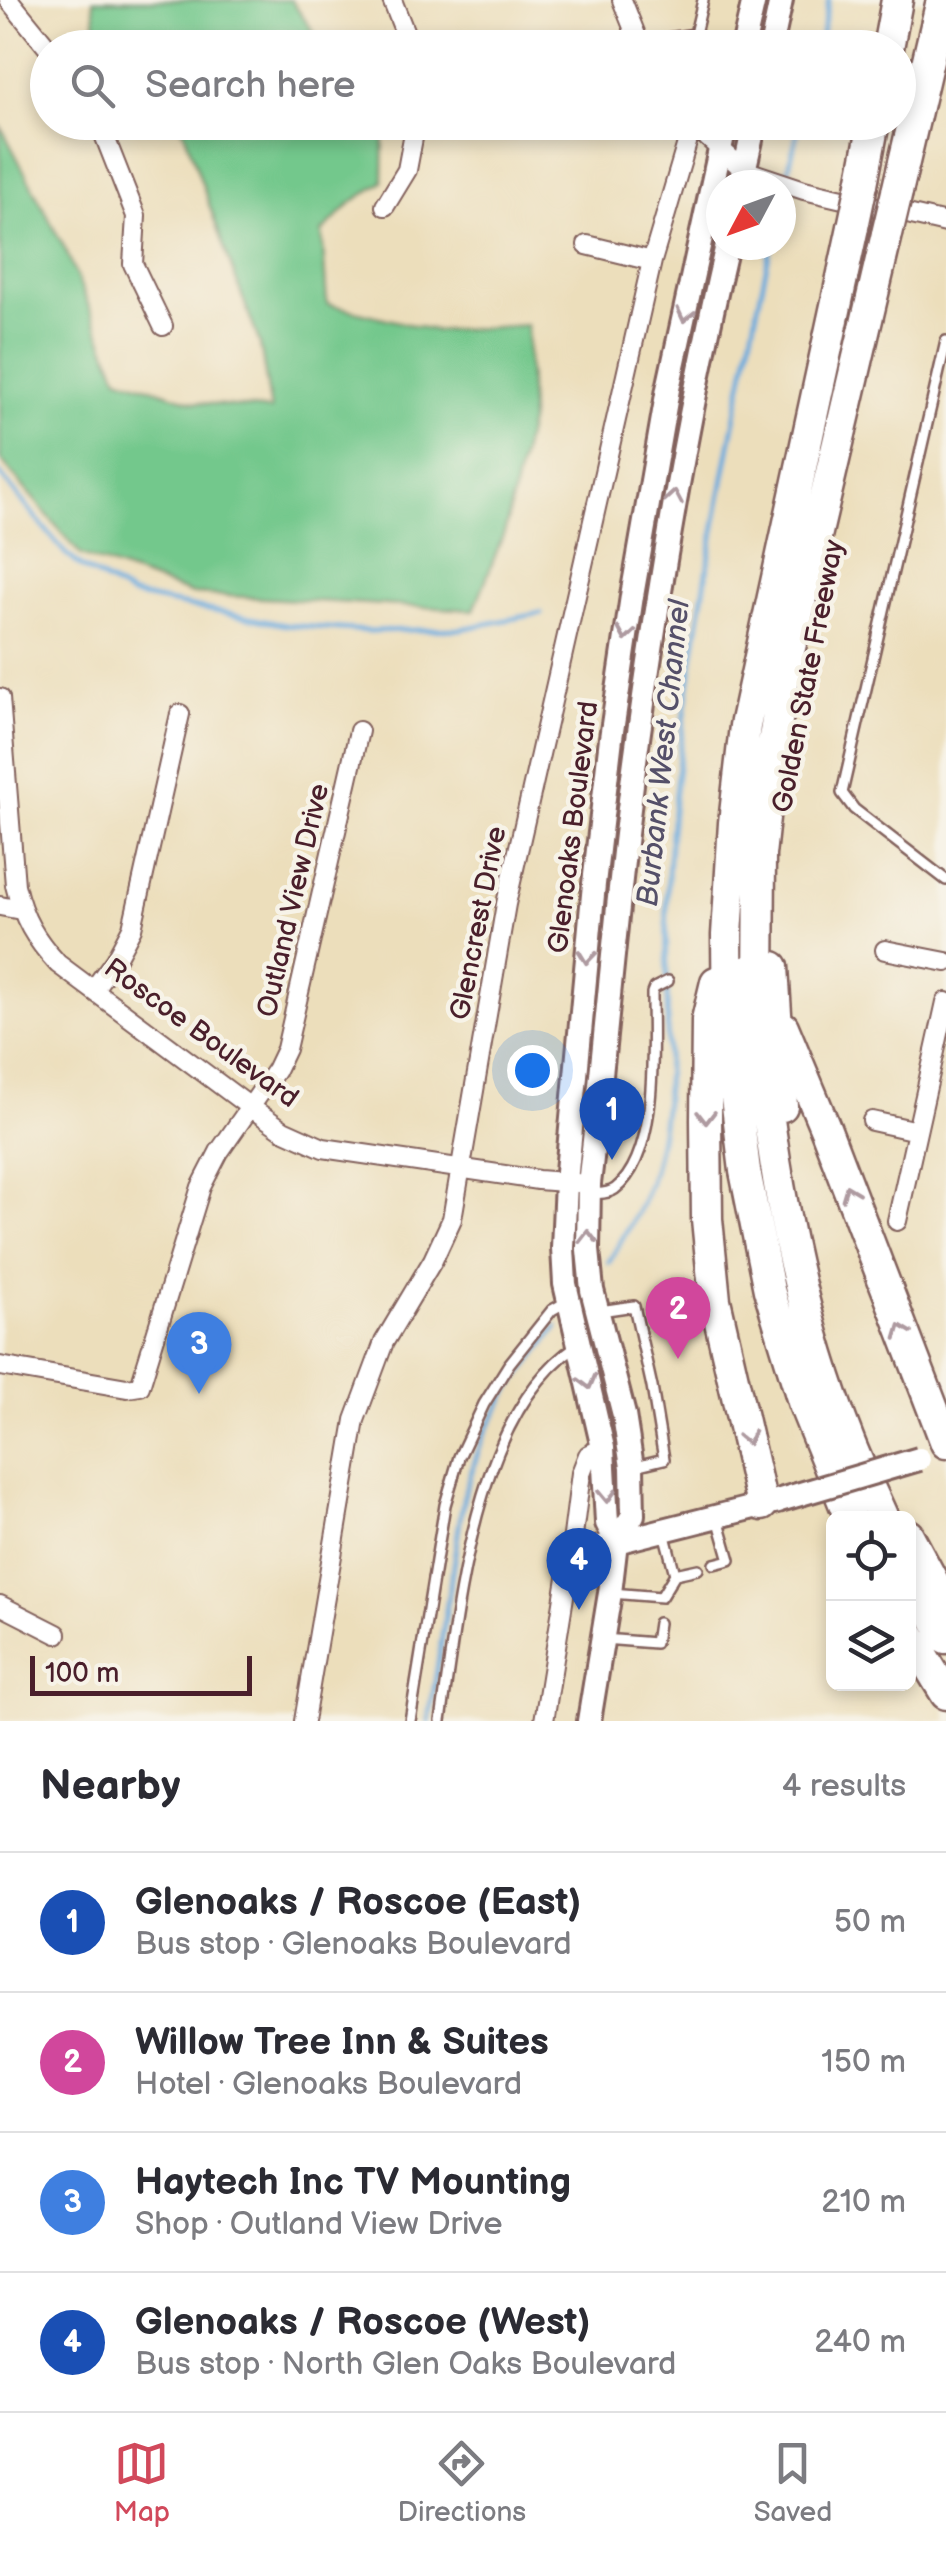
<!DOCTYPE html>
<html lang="en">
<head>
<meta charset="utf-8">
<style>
  body { margin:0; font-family:"Balsamiq Sans",sans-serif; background:#f7f7f7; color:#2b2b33 }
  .controls { position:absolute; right:30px; bottom:30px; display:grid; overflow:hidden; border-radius:15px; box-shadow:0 5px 15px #0003 }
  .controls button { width:90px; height:90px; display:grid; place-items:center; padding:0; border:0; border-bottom:2px solid #e1e1e2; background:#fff; color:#2b2b33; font:50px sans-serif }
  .compass { position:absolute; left:706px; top:170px; width:90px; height:90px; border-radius:50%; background:#fff; box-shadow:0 5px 15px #0003; rotate:229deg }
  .scale { position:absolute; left:30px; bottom:25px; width:222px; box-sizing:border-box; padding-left:10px; border:5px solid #4a1f2b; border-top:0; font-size:28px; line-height:35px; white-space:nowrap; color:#4a1f2b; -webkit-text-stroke:8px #f7f3e8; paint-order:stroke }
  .you { position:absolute; left:532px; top:1070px; width:35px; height:35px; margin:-25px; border:8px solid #fff; border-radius:50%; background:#1a73e8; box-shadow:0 0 0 15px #1a73e833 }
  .badge { display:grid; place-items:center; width:65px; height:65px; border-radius:50%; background:#d1495b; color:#fff; font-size:32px; font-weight:700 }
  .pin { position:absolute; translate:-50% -82px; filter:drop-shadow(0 2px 5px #0008) }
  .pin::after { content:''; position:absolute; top:52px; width:35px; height:30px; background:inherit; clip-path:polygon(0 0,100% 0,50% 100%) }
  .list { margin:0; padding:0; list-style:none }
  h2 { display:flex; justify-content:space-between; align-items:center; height:130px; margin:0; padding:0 40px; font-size:42px }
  h2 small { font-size:32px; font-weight:400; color:#7c7c81 }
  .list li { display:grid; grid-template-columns:65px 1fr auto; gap:30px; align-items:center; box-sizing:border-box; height:140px; padding:0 40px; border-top:2px solid #e1e1e2 }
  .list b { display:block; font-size:38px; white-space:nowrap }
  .list p { margin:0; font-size:32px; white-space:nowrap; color:#7c7c81 }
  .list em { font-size:32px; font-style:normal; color:#7c7c81 }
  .icon { flex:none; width:55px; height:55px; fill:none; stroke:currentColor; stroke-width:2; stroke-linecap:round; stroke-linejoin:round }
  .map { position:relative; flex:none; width:946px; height:1721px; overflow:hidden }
  .search { position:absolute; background:#fff; box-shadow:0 5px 15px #0003; left:30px; right:30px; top:30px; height:110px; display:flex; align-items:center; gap:25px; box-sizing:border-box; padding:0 35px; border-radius:55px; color:#7c7c81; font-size:38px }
  .sheet { height:690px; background:#fff }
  nav { display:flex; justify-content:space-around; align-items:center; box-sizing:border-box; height:140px; border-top:2px solid #e1e1e2; background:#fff; font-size:28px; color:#7c7c81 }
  nav a { display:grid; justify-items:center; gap:5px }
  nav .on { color:#d1495b }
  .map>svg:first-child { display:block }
</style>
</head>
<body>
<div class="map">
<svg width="946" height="1721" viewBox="0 0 946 1721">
  <rect width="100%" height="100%" fill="#f7f3e8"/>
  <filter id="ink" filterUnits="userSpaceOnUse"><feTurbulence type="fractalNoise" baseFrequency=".01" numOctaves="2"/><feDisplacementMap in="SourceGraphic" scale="20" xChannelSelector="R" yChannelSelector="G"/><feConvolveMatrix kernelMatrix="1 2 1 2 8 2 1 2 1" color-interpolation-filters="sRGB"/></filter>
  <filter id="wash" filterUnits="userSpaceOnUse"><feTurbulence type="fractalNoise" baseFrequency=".0048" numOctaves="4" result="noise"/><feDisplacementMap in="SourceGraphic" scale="40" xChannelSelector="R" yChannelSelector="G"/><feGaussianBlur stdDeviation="2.25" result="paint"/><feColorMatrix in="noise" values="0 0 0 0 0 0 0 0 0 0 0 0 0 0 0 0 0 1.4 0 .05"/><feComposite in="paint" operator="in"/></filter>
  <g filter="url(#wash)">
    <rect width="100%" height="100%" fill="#ecdebb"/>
    <path fill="#73c88c" stroke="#5e745c" stroke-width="2.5" d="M93 0H291L324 47H112L96 29Z
      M177 123H384L383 182 352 202 322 232 327 304 436 331 527 325 530 418 505 530 474 610 193 594 81 555 0 459V125L66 251 118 377 194 402 271 410 260 344 221 239 184 131Z"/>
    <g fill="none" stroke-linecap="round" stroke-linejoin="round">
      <path stroke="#69aadd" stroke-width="5" d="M819 48 829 0
        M786 179 800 122
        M0 474 65 553 83 568 131 595 286 625 368 631 461 629 541 613
        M609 1262C624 1235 641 1210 650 1181 677 1089 664 996 667 902 668 860 672 816 677 774 699 596 733 420 771 245
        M429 1721 464 1494 484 1435 510 1388 557 1327"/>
    </g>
  </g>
  <g filter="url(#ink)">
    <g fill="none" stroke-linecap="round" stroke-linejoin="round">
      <defs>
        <path id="service" d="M650 48 668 38 695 34 703 0
          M946 341 842 793 854 809 946 880
          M592 1194C600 1193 608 1194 615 1189 660 1154 652 1045 652 993L654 988 668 981
          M600 1311 634 1306 652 1387 664 1459 635 1466
          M664 1532 675 1574 698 1569
          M714 1564 730 1560 718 1518
          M611 1593 661 1597 675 1574
          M603 1639 655 1643 658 1623
          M410 1721 445 1505 459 1457 484 1404 509 1364 552 1310 568 1301
          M441 1721C458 1608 474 1415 576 1346"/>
        <path id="minor" d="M9 0 48 48
          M392 0 411 48
          M622 0 636 35 643 48
          M99 122 136 216 133 264 163 326
          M690 122 744 170 804 190 946 223
          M385 206 407 170 416 122
          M587 245 652 261
          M0 698 15 885C23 919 35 939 58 964L250 1107 283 1130 323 1148 538 1180 577 1183
          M0 906 21 910
          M885 950 946 962
          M93 990 115 960 132 928 180 714
          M872 1121 917 1131
          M897 1221 946 1002
          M0 1366 127 1388 140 1386 201 1187 219 1152 276 1070 286 1049 359 731
          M571 1550 616 1542
          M0 1605 57 1634
          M304 1721 355 1420 384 1342 433 1260 452 1219 506 904 652 261 692 126
          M544 1721 570 1559 581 1473 588 1455 603 1448"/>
        <path id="secondary" d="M743 48 754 0
          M771 48 781 0
          M741 185 755 122
          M616 1542 607 1523 603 1448 565 1284 563 1248 566 1182 594 884 611 738 632 596 668 389 726 122
          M616 1542 778 1501
          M589 1721 610 1593 616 1542 633 1515 632 1467 624 1415 592 1290 588 1250 589 1184C607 1036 617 887 638 739 661 572 689 408 727 245"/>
        <path id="motorway" d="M888 48 897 0
          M862 184 874 122
          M897 192 942 0
          M773 967 782 1106
          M748 971 756 1100
          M716 982 707 1020 706 1120 707 1219 715 1300 762 1505
          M759 994 760 855 770 762 788 656 887 234
          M783 1027 826 1130 946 1443
          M764 1080C778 1202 803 1325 849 1441 859 1467 872 1493 883 1518
          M850 1518 803 1402 769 1290 745 1171 728 1031 727 935 734 823 745 726 853 227
          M908 1535 946 1606
          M921 1592 946 1638
          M908 1632 946 1694"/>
      </defs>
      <use href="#service" stroke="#83625d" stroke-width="14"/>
      <use href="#minor" stroke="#83625d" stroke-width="22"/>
      <use href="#secondary" stroke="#83625d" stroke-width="28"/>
      <use href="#motorway" stroke="#83625d" stroke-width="35"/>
      <use href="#service" stroke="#fff" stroke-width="9"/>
      <use href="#minor" stroke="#fff" stroke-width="18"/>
      <use href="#secondary" stroke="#fff" stroke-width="22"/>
      <use href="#motorway" stroke="#fff" stroke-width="30"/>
      <defs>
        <path id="secondary-bridge" d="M780 1500 919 1459"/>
        <path id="motorway-bridge" d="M853 227 862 184
          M887 234 897 192"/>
      </defs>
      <use href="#secondary-bridge" stroke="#83625d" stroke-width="28" stroke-linecap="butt"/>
      <use href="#motorway-bridge" stroke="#83625d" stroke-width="35" stroke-linecap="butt"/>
      <use href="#secondary-bridge" stroke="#fff" stroke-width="22"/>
      <use href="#motorway-bridge" stroke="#fff" stroke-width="30"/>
    </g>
    <defs><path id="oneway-chevron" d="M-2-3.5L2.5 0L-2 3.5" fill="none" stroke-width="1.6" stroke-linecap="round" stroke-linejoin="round" transform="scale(2.5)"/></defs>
    <g stroke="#ae9aa0">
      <use href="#oneway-chevron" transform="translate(685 315) rotate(103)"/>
      <use href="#oneway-chevron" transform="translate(674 497) rotate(-80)"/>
      <use href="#oneway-chevron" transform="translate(626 634) rotate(99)"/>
      <use href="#oneway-chevron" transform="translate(587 957) rotate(96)"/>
      <use href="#oneway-chevron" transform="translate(706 1117) rotate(90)"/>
      <use href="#oneway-chevron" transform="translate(849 1192) rotate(-111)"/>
      <use href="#oneway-chevron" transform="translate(588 1237) rotate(-90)"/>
      <use href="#oneway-chevron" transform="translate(902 1331) rotate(-111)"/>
      <use href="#oneway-chevron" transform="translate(588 1382) rotate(75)"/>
      <use href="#oneway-chevron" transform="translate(747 1438) rotate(77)"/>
      <use href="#oneway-chevron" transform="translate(607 1496) rotate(88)"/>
    </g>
  </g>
  <g text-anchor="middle" stroke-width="9" stroke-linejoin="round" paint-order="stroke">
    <g font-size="28" fill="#4a1f2b" stroke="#f7f3e8">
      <text transform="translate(807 676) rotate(-79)" y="10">Golden State Freeway</text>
      <text transform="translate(572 827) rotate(-83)" y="10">Glenoaks Boulevard</text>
      <text transform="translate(292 900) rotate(-77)" y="10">Outland View Drive</text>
      <text transform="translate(477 923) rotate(-79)" y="10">Glencrest Drive</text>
      <text transform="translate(202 1032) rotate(36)" y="10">Roscoe Boulevard</text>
    </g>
    <g font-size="30" font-style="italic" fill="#555069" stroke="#f7f3e8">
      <text transform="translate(663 753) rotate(-84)" y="10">Burbank West Channel</text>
    </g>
  </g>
</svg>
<div class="controls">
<button><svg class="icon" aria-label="locate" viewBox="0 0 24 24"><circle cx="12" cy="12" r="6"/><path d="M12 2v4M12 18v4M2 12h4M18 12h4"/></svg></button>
<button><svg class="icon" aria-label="layers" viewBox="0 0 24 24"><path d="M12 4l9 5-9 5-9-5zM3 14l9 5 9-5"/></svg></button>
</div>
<svg class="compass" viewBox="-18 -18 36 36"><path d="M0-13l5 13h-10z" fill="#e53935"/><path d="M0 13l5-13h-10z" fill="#7c7c81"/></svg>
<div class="scale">100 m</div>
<div class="you"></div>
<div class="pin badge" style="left:612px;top:1160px;background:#1a4fb4">1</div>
<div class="pin badge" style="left:678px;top:1359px;background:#d1479c">2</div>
<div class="pin badge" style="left:199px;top:1394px;background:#3f7fe0">3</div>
<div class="pin badge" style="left:579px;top:1610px;background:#1a4fb4">4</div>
<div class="search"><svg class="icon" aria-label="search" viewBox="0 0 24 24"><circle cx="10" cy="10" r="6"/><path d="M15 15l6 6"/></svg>Search here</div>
</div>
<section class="sheet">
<h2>Nearby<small>4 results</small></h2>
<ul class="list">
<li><span class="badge" style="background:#1a4fb4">1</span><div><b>Glenoaks / Roscoe (East)</b><p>Bus stop · Glenoaks Boulevard</p></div><em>50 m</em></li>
<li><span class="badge" style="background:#d1479c">2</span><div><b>Willow Tree Inn &amp; Suites</b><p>Hotel · Glenoaks Boulevard</p></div><em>150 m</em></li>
<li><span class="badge" style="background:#3f7fe0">3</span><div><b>Haytech Inc TV Mounting</b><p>Shop · Outland View Drive</p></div><em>210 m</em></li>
<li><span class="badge" style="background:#1a4fb4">4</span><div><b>Glenoaks / Roscoe (West)</b><p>Bus stop · North Glen Oaks Boulevard</p></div><em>240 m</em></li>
</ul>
</section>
<nav>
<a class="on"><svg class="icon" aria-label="map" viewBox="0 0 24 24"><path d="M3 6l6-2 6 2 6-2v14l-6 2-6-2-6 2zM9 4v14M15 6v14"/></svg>Map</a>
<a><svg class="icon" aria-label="directions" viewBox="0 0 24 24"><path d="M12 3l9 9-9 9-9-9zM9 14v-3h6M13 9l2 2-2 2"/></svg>Directions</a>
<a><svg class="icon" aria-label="saved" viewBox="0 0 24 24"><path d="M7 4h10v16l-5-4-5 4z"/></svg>Saved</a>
</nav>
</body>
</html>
